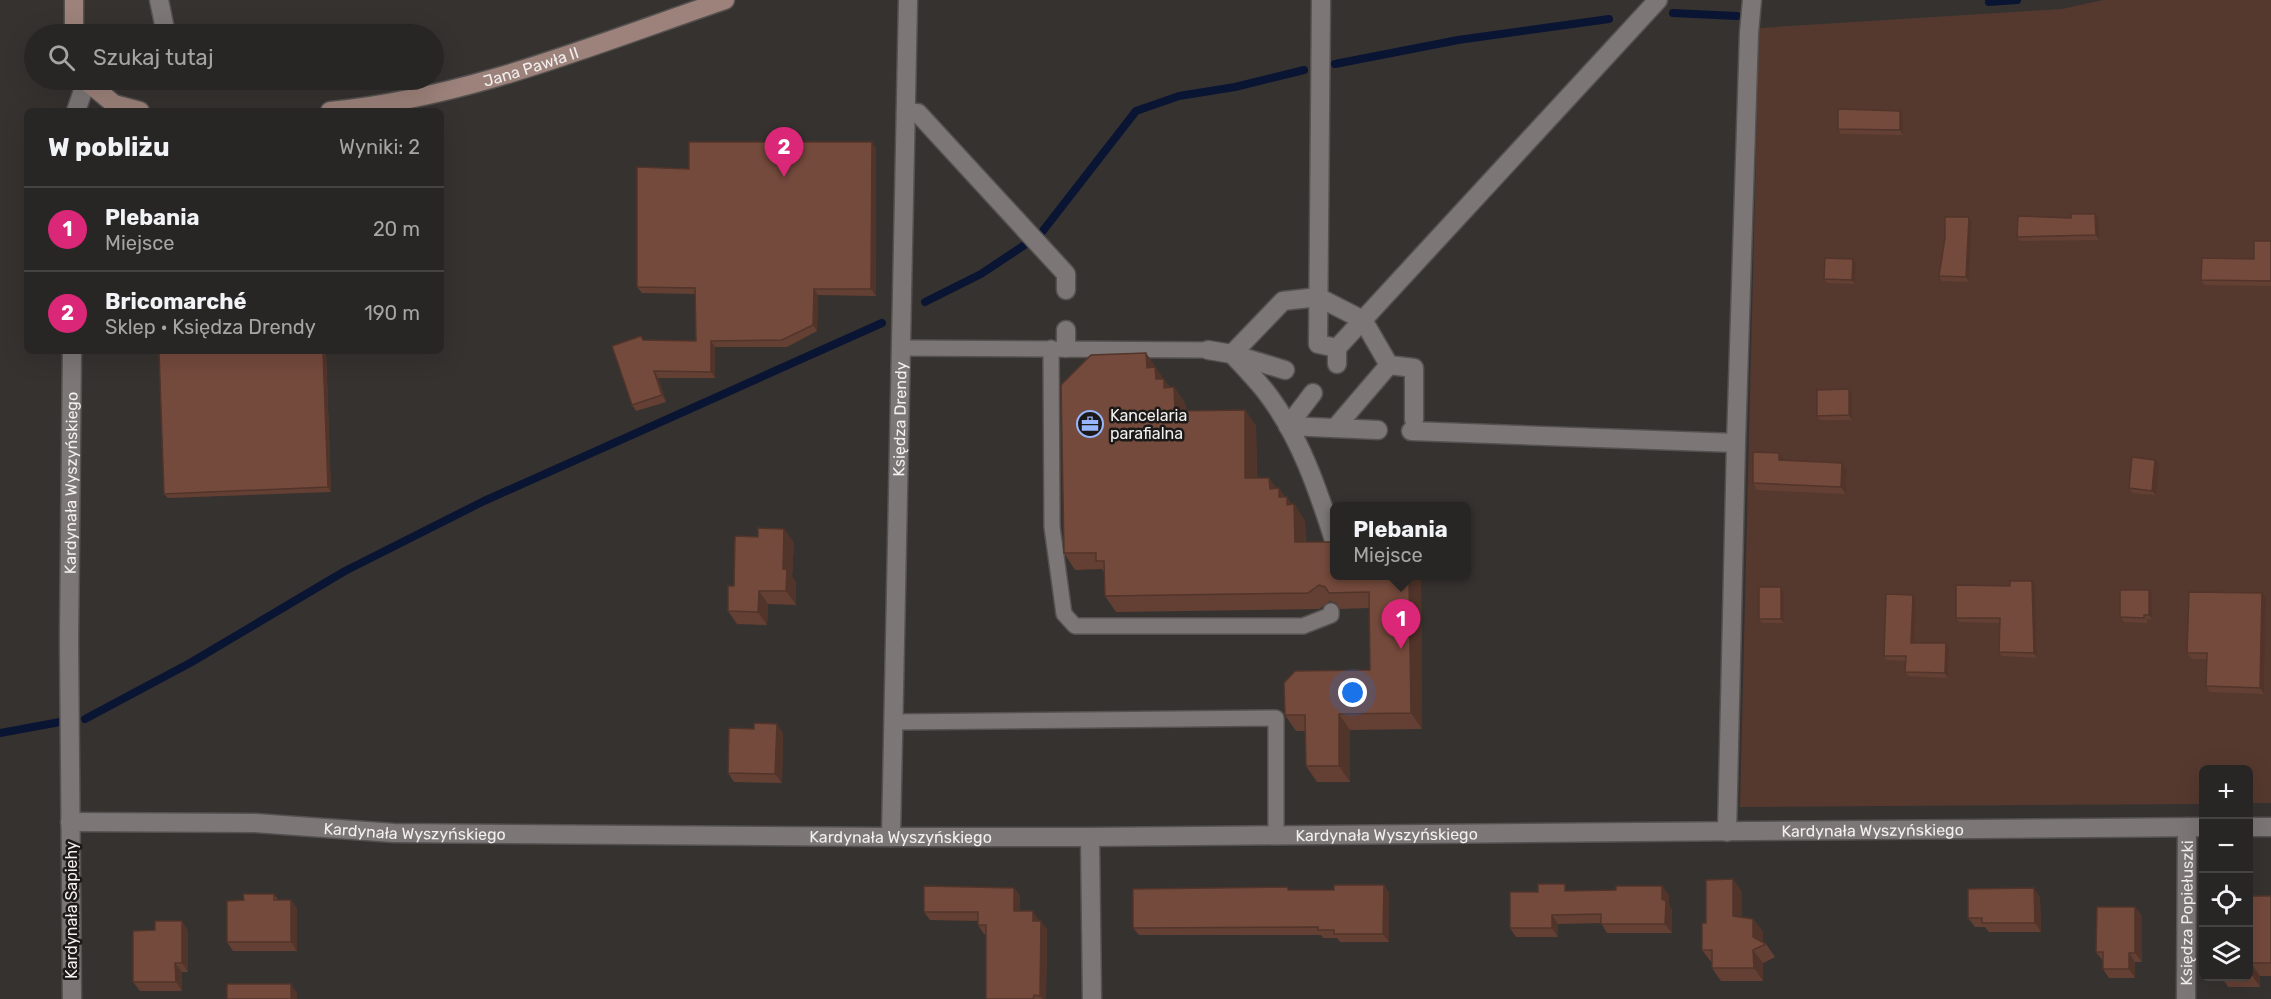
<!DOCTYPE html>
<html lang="pl">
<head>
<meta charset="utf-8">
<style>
  body { margin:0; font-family:Rubik,sans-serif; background:#302e2c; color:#f1f3f6 }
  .controls { position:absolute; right:18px; bottom:18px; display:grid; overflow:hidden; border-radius:9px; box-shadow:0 6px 24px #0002 }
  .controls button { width:54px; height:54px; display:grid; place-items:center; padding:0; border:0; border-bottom:2px solid #444341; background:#282624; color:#f1f3f6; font:30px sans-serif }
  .you { position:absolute; left:1353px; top:693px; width:21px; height:21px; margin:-15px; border:4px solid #fff; border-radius:50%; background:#1a73e8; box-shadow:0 0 0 9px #1a73e833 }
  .badge { display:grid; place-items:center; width:39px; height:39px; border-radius:50%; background:#db2777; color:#fff; font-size:20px; font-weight:700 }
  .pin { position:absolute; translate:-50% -50px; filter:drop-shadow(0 2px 3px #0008) }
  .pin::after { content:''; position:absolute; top:32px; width:21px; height:18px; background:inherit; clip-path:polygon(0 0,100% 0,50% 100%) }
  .popup { position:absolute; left:1330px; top:502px; width:141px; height:78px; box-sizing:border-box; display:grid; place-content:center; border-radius:9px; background:#282624; filter:drop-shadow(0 2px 4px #0005); font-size:20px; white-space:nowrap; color:#a5a5a6 }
  .popup b { font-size:22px; color:#f1f3f6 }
  .popup::after { content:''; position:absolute; left:50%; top:100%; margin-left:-12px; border:12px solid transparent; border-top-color:#282624 }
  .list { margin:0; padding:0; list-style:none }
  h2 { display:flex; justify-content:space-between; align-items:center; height:78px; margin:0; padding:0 24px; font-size:26px }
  h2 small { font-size:20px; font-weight:400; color:#a5a5a6 }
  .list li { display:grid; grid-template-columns:39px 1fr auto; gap:18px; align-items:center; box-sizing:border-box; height:84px; padding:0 24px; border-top:2px solid #444341 }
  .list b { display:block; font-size:22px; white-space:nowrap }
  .list p { margin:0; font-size:20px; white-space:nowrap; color:#a5a5a6 }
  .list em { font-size:20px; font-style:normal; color:#a5a5a6 }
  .icon { flex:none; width:33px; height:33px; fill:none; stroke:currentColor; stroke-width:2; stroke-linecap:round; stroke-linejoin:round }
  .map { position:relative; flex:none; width:2271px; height:999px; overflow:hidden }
  .search { position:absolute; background:#282624; box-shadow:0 6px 24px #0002; left:24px; top:24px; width:420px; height:66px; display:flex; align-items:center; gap:15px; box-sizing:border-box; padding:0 21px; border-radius:33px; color:#a5a5a6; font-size:22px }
  .panel { position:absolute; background:#282624; box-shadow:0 6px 24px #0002; left:24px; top:108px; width:420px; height:246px; border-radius:9px }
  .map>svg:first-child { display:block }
</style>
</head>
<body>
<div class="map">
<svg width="2271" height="999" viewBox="0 0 2271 999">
  <rect width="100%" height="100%" fill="#363230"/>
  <path fill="#55392f" d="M2103 0H2271V803H2249L2248 770H2204L2203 804 1740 807 1759 28 2062 9Z"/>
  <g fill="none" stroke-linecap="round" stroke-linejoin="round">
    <path stroke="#0a1533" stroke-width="8" d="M1989 2 2017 0
      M1673 13 1737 16
      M1335 64 1458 40 1609 19
      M1042 232 1136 111 1179 96 1235 87 1304 70
      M925 302 981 274 1026 244
      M85 719 190 663 345 571 484 501 882 323
      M0 733 60 722"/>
    <defs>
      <path id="lane" d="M902 348 1208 350
        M1051 348 1052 527 1064 614 1075 626H1303L1331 615V611
        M894 722 1276 718V835"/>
      <g id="street">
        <path d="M159 0 166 34"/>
        <path d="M1321 0 1318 344 1337 348V364"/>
        <path d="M76 111 86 82"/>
        <path d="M906 113H918L1066 274V290"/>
        <path d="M1066 348V330"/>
        <path d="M1337 348 1658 0"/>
        <path d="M1208 350 1232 354 1285 370"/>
        <path d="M1288 426 1378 430"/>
        <path d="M1288 426 1313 393"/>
        <path d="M1335 428 1389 365"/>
        <path d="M1411 431 1736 443"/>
        <path d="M1335 543C1318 490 1300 436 1266 392 1256 379 1243 366 1232 354L1283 301 1318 297 1363 320 1389 365 1414 368V420"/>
        <path id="s1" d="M70 822 255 823 394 833 891 837H1090L2204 827"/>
        <path d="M2248 827H2271"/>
        <path d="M1727 832 1736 443 1749 33 1752 0"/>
        <path id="s2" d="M891 837 908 0"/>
        <path d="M1090 837 1092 999"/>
        <path id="s3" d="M72 999 69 640 72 351"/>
        <path id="s4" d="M2186 999 2187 827"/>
      </g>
      <g id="secondary">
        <path d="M74 34V0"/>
        <path d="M85 80 114 104 140 111"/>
        <path id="s5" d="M330 111C467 98 596 44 725 0"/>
      </g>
    </defs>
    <use href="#lane" stroke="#545150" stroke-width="18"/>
    <use href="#street" stroke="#545150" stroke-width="21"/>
    <use href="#secondary" stroke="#545150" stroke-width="21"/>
    <use href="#lane" stroke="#7c7776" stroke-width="15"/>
    <use href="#street" stroke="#7c7776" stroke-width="18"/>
    <use href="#secondary" stroke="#9c827a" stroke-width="18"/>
  </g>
  <path fill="#644034" d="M1903 115V135L1841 134 1838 129Z
    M876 148V296L818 295 817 331 787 347H715V378H658L666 402 636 411 632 405 641 336 644 340 696 341 695 294 642 293 637 287 689 169Z
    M2095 214 2099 218V240L2020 241 2017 237Z
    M1969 217 1972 222 1969 282 1942 281 1939 276Z
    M2271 241V286L2204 285 2201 280 2254 259Z
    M1853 259 1856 263 1855 284 1828 283 1824 279Z
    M326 351 331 492 168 498 164 494Z
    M1146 353 1163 379 1170 387H1174L1185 403 1186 411 1245 410 1256 426 1257 478 1277 488 1292 504H1294L1305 521 1306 542 1335 576H1421L1422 729 1350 730V782H1317L1306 766V731H1296L1285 715 1370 670 1369 608 1340 609 1336 603 1330 601 1319 609 1116 612 1105 596 1104 572 1102 569 1075 570 1064 553Z
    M1849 389 1852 394V420H1820L1817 416Z
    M1784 460 1842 463 1847 470 1846 494 1757 490 1753 483Z
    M2159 464 2156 495 2133 493 2129 488Z
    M794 542 792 577 796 582V605L768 604 767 625 737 624 728 611 734 586Z
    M2032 581 2035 585 2037 658 2002 656 1999 652 2000 623 1959 622 1956 618 2010 586Z
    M1781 587 1784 592V623H1762L1759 619Z
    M1913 595 1916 599 1914 643H1946L1949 647 1948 678 1909 676 1905 672 1906 661 1887 660 1884 656Z
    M2152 595V619H2147V623L2124 622 2120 617Z
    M2266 599 2264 694 2210 692 2206 686 2207 659H2192L2187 653Z
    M754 729 783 733 782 783 734 782 728 773Z
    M1733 879 1742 892V917L1753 919 1763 932V942L1766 944 1775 957 1763 963V981H1721L1712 968V963L1702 950 1706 923Z
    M1384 885 1389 893V942H1340L1337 938H1323L1321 935H1139L1133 928 1290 890H1334Z
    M1662 886 1669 895V905L1672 910V933H1607L1601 923 1558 924V937H1516L1510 928 1569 891 1616 890Z
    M1014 888 1020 896V911L1039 920 1047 929 1046 999H986V934H984L978 925V921L930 920 924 912Z
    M274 894 278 900H291L297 909V951H233L227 942 244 900Z
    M2248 896H2271V976H2260V987H2228L2221 976H2248Z
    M2040 897 2041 932H1989L1985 927H1975L1968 918Z
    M2135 907 2142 916V962H2135V978H2109L2103 969V961L2096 952Z
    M188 930V972H182V991H140L133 982Z"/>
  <path fill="#51342a" d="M1900 111 1903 115V135L1900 130Z
    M872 142 876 148V296L871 289Z
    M2095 214 2099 218V240L2096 235Z
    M1969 217 1972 222 1969 282 1966 277Z
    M1853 259 1856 263 1855 284 1852 280Z
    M814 289 818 295 817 331 813 325Z
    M711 341 715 347V378L711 372Z
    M323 351H326L331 492 328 487Z
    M1146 353 1174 394V387L1185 403 1187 427 1175 411 1167 396 1147 368Z
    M654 371 658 378 666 402 662 395Z
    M1849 389 1852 394V420L1849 415Z
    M1245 410 1256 426 1257 494 1245 478Z
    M1779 453 1784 460 1783 467 1779 460Z
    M2155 460 2159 464 2156 495 2152 491Z
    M1842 463 1847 470 1846 494 1841 487Z
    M1269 478 1279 491V488L1287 500V497L1294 507V504L1305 521 1306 559 1295 542 1270 489Z
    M784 529 794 542 792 577 796 582V605L786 591 783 569Z
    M1409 576H1421L1422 729 1411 713Z
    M2032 581 2035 585 2037 658 2034 653Z
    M1781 587 1784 592V623L1781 619Z
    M2149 590 2152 595V619L2149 615Z
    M759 591 768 604 767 625 758 612Z
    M2262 593 2266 599 2264 694 2260 688Z
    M1913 595 1916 599 1914 647 1911 643Z
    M1946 643 1949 647 1948 678 1945 673Z
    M1339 714 1350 730V782L1339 766Z
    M777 724 783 733 782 783 775 774Z
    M1733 879 1742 892V929L1733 916Z
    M1384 885 1389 893V942L1383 934Z
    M1662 886 1669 895V905L1672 910V933L1665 924 1662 899Z
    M1014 888 1020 896V920L1014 911Z
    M2034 888 2040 897 2041 932 2035 923Z
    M291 900 297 909V951L291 942Z
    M2135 907 2142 916V962L2135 953Z
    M1033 911 1039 920V929L1033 921Z
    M1552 915 1558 924V937L1552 928Z
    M1753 919 1763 932V945L1753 937Z
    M182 921 188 930V972L182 963Z
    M1041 921 1047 929 1046 999H1043L1040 996Z
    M1753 950 1763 963V981L1754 968Z
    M2129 953 2135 962V978L2129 969Z
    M175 963 182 972V991L176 982Z
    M2251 963 2260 976V987L2251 974Z
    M291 984 297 993V999H291Z"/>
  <path fill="#744a3c" stroke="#51342a" stroke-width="1.5" d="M1838 109 1900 111V130L1838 129Z
    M689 142H872L871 289H814L813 325 782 340 711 341V372L654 371 662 395 632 405 612 346 641 336 643 340 696 341 695 288 637 287V167L689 169Z
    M2071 214H2095L2096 235 2017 237 2018 216 2071 218Z
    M1945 217H1969L1966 277 1939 276 1945 238Z
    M2254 241H2271V281L2201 280 2202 258 2254 259Z
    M1825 258 1853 259 1852 280 1824 279Z
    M159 351H323L328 487 164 494Z
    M1146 353 1147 368 1155 367 1156 379H1164V388L1174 387 1175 411 1245 410V478H1269L1270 489 1279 488V497H1287V505L1294 504 1295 542H1335V576H1409L1411 713 1339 714V766H1306L1305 715H1285L1284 683 1295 671 1370 670 1369 592 1329 593 1325 587 1319 585 1308 593 1105 596 1104 561H1096V553H1064L1061 385 1091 355Z
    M1849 389V415L1817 416V390Z
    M1753 452 1779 453V460L1842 463 1841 487 1753 483Z
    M2132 457 2155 460 2152 491 2129 488Z
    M758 528 784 529 783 569H787L786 591H759L758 612 728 611V586H734L735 536 758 537Z
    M2010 581H2032L2034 653 1999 652 2000 618H1956V585L2010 586Z
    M1759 587H1781V619H1759Z
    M2120 590H2149V615H2144V618L2120 617Z
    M2189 592 2262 593 2260 688 2206 686 2207 653H2187Z
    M1886 594 1913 595 1911 643H1946L1945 673 1905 672 1906 656H1884Z
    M754 723 777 724 775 774 728 773 729 728 754 729Z
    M1733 879V916L1753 919V937L1766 944 1753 950 1754 968H1712V950H1702V923H1706V880Z
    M1538 884H1565V891L1616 890V886H1662V899L1666 901 1665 924H1601V914L1552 915V928H1510V892H1538Z
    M1334 885H1384L1383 934H1334V930H1318V927L1133 928V889L1288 887V890H1334Z
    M924 886 1014 888V911H1033V921H1041L1040 996 1034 995 1033 999H986V925H978V912H924Z
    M2034 888 2035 923H1982V918H1968V889Z
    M243 894H274V900H291V942H227V901L244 900Z
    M2248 896H2271V963H2251V974H2248Z
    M2097 907H2135V953H2129V969H2103V952H2096Z
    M155 921H182V963H175L176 982H133V931L155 930Z
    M227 984H291V999H227Z"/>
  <defs>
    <symbol id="office-ring" viewBox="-11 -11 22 22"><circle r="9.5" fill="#1c1a19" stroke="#97b6fd" stroke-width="1.5"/><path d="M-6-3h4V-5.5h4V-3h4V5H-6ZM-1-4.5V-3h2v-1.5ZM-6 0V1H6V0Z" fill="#97b6fd"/></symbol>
  </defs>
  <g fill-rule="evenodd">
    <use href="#office-ring" x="1075" y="409" width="30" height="30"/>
  </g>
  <g text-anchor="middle" stroke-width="5" stroke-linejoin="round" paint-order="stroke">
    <g font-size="16" fill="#f2efef" stroke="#1c1a19">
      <text dy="6" stroke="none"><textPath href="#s5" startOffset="206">Jana Pawła II</textPath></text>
      <text dy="6" stroke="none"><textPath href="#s2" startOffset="418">Księdza Drendy</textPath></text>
      <text dy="6" stroke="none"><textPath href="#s3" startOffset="516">Kardynała Wyszyńskiego</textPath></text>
      <text dy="6" stroke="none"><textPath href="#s1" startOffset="345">Kardynała Wyszyńskiego</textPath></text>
      <text dy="6" stroke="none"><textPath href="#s1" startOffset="1803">Kardynała Wyszyńskiego</textPath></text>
      <text dy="6" stroke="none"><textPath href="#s1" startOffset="1317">Kardynała Wyszyńskiego</textPath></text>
      <text dy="6" stroke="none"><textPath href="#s1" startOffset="831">Kardynała Wyszyńskiego</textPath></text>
      <text transform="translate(71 910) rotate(-90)" y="6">Kardynała Sapiehy</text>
      <text dy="6" stroke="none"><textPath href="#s4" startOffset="86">Księdza Popiełuszki</textPath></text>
    </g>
    <g font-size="16" fill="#f2efef" stroke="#1c1a19" text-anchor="start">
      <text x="1110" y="421">Kancelaria<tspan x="1110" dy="18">parafialna</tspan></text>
    </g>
  </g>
</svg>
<div class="controls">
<button>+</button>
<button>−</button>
<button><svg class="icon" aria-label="locate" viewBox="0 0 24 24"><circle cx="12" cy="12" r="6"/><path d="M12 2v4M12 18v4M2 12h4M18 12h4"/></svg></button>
<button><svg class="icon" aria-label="layers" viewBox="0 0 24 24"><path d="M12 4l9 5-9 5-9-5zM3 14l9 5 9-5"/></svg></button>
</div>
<div class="you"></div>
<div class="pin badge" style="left:1401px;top:649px">1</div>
<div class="popup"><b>Plebania</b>Miejsce</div>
<div class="pin badge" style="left:784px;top:177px">2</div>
<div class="search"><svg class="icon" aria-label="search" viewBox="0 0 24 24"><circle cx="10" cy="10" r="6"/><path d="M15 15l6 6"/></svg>Szukaj tutaj</div>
<section class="panel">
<h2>W pobliżu<small>Wyniki: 2</small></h2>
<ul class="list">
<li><span class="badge">1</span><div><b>Plebania</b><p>Miejsce</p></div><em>20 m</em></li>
<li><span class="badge">2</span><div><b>Bricomarché</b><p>Sklep · Księdza Drendy</p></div><em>190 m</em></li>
</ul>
</section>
</div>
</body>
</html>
